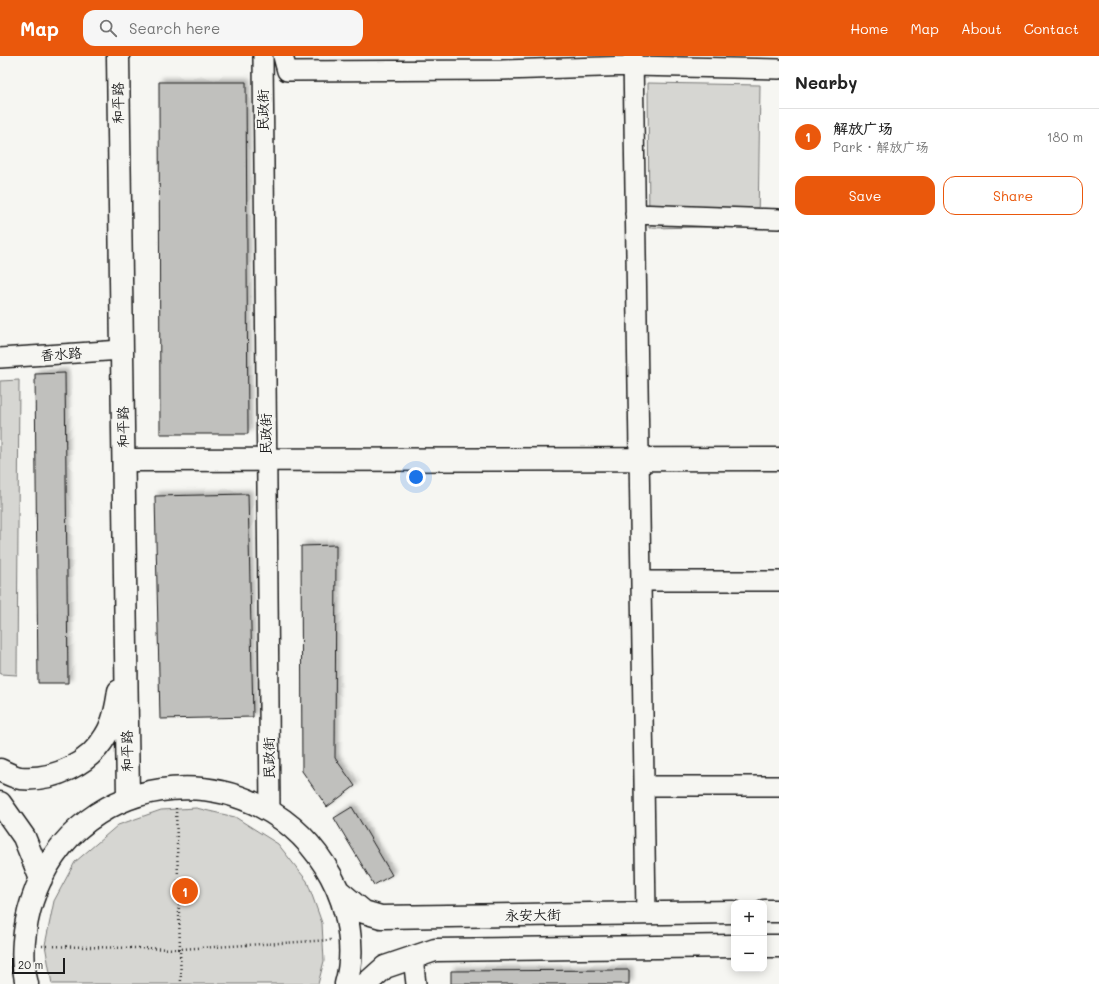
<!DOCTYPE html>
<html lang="en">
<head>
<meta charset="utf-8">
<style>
  body { margin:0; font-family:Mali,"LXGW WenKai TC",sans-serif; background:#f6f6f6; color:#222 }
  .controls { position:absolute; right:12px; bottom:12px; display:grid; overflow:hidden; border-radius:8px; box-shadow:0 2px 10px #0003 }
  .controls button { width:36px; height:36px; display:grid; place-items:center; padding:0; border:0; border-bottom:1px solid #e0e0e0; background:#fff; color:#222; font:20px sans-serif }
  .scale { position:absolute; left:12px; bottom:10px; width:53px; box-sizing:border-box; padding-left:4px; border:2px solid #1c1c1c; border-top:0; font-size:11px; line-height:14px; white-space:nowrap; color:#1c1c1c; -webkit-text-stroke:3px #f6f6f2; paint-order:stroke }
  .you { position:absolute; left:416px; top:421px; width:14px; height:14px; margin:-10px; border:3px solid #fff; border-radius:50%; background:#1a73e8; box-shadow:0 0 0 6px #1a73e833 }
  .badge { display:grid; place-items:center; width:26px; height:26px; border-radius:50%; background:#ea580c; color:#fff; font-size:13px; font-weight:700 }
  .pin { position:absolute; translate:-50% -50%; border:2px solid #fff; box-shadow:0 1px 4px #0006 }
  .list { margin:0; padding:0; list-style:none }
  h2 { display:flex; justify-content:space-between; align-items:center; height:52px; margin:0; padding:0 16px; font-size:17px }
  h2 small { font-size:13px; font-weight:400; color:#767676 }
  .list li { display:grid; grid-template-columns:26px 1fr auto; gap:12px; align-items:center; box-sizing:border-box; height:56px; padding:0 16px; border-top:1px solid #e0e0e0 }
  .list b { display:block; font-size:15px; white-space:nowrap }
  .list p { margin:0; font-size:13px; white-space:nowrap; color:#767676 }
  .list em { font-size:13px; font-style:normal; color:#767676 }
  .actions { display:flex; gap:8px; padding:12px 16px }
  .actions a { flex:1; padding:9px 0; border:1px solid #ea580c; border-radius:12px; text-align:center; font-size:14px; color:#ea580c }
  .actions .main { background:#ea580c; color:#fff }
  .icon { flex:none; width:22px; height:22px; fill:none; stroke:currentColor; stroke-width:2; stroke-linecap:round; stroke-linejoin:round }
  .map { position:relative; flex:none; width:779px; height:928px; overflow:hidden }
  header { display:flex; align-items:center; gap:24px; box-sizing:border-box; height:56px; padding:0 20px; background:#ea580c; color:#fff }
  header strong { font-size:19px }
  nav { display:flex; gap:22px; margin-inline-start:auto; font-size:14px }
  .search { width:280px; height:36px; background:#f6f6f6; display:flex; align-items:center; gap:10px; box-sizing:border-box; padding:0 14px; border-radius:12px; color:#767676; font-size:15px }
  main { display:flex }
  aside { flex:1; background:#fff }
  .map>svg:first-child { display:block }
</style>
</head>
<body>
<header>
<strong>Map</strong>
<div class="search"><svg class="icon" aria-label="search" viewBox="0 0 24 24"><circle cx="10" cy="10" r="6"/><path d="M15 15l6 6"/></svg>Search here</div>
<nav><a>Home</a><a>Map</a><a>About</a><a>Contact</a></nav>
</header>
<main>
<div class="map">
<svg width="779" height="928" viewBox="0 0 779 928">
  <defs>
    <filter id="shadow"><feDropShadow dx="3.5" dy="-3.5" stdDeviation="2" flood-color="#0004"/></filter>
  </defs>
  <rect width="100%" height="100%" fill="#f6f6f2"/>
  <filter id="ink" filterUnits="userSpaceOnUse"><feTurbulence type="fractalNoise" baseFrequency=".025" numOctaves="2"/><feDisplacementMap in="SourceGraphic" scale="8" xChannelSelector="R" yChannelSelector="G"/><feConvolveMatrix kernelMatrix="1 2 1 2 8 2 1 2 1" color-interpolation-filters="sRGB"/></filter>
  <g filter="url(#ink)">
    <path fill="#d6d6d2" stroke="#797977" d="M648 27 760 29 758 170 649 172Z
      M19 324 17 619 0 618V325Z
      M196 752 235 761 278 788 307 825 322 867 324 905 318 928H52L45 889 54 845 75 806 118 769 161 754Z"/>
    <path fill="#c0c0bd" stroke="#1c1c1c" filter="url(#shadow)" d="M159 26H246L248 378H160Z
      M65 317 68 627H38L35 318Z
      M248 438 253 661 160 663 155 440Z
      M336 489 335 702 355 730 327 751 302 715 301 490Z
      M352 751 392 819 374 829 334 762Z
      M629 914V928H451V915Z"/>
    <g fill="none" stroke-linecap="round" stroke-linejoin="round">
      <defs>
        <path id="street" d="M263 0 270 755
          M283 0 287 15 502 14 633 10 779 13
          M633 0 646 857
          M635 158 779 163
          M0 302 122 294
          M641 525H779
          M644 730H779
          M413 901 416 928"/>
        <path id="secondary" d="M118 0 128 742
          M124 404 779 403
          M0 714C6 717 14 721 20 722 53 725 90 708 106 679 114 667 117 650 119 635
          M0 747 24 781 41 823
          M340 836 364 856 381 861 734 856
          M764 855H779
          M764 890H779
          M27 928C20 902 24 870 32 845 77 706 262 693 331 820 348 851 356 893 346 928
          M366 928 385 911 435 894 734 890"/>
      </defs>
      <use href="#street" stroke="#1c1c1c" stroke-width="22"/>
      <use href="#secondary" stroke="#1c1c1c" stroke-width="25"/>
      <path stroke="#1c1c1c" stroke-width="2.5" stroke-dasharray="1 3" stroke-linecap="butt" d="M176 752 181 928
        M42 890 180 893 331 884"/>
      <use href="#street" stroke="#f6f6f2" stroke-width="19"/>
      <use href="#secondary" stroke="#f6f6f2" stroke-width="22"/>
    </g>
  </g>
  <g text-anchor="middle" stroke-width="4" stroke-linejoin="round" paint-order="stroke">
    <g font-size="14" fill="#1c1c1c" stroke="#f6f6f2">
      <text transform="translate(118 47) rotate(-91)" y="5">和平路</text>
      <text transform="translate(263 54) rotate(-90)" y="5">民政街</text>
      <text transform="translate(61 298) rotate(-4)" y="5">香水路</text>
      <text transform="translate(123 371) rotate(-91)" y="5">和平路</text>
      <text transform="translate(266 378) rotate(-90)" y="5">民政街</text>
      <text transform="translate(127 695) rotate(-91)" y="5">和平路</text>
      <text transform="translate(269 702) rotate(-91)" y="5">民政街</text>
      <text transform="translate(533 859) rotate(-1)" y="5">永安大街</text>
    </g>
  </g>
</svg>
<div class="controls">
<button>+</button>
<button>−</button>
</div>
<div class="scale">20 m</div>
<div class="you"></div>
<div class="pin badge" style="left:185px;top:835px">1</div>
</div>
<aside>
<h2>Nearby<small></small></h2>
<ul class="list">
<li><span class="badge">1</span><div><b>解放广场</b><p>Park · 解放广场</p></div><em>180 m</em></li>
</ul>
<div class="actions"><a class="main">Save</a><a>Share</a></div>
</aside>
</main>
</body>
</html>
